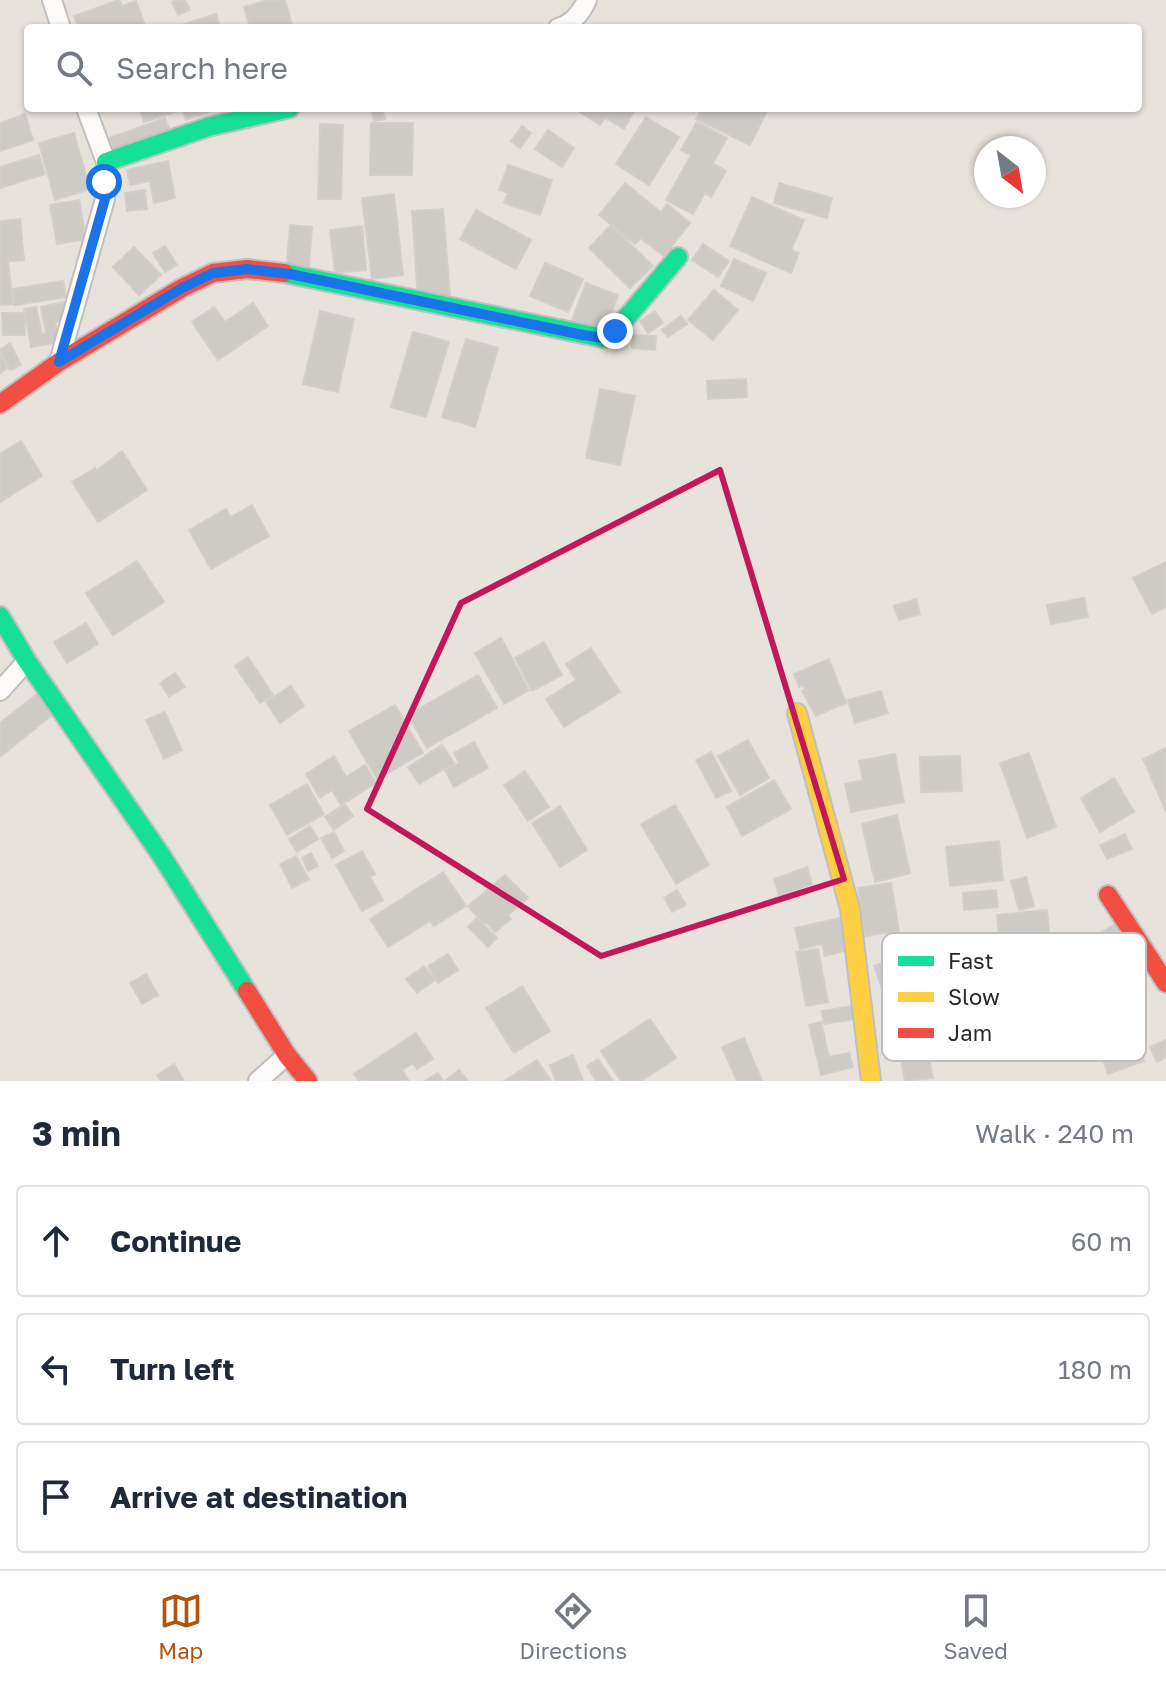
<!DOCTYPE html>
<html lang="en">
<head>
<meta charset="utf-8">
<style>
  body { margin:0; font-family:"Golos Text",sans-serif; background:#f2f2f3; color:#1f2937 }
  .compass { position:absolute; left:974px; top:136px; width:72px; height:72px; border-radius:50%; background:#fff; box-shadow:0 2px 6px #0004; rotate:149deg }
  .stop { position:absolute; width:24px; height:24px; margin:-18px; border:6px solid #1a73e8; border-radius:50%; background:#fff }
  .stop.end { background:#1a73e8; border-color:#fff; box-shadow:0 2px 8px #0008 }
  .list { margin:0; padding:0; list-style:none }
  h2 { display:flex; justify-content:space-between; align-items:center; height:104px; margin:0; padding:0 32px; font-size:34px }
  h2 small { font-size:26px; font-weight:400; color:#747a83 }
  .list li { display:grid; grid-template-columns:52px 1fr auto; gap:24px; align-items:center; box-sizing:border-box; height:112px; margin:0 16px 16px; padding:0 16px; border:2px solid #e0e1e3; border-radius:8px }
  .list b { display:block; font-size:30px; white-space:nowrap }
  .list em { font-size:26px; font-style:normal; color:#747a83 }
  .icon { flex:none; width:44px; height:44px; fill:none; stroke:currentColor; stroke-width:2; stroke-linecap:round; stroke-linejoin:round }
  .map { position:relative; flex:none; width:1166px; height:1081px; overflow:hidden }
  .search { position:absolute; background:#fff; box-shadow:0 2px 6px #0004; left:24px; right:24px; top:24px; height:88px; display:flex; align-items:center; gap:20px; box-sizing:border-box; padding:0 28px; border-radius:8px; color:#747a83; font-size:30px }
  .sheet { height:488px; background:#fff }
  nav { display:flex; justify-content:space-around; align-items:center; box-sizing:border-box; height:112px; border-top:2px solid #e0e1e3; background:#fff; font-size:22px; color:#747a83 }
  nav a { display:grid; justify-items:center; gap:4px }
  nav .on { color:#b45309 }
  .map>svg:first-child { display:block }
</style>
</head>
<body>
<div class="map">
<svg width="1166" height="1081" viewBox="0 0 1166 1081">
  <rect width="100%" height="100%" fill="#e8e2dc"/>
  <path fill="#cecac6" stroke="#d3cec9" stroke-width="2" d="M119 0 122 6 136 1 146 28H79L74 16Z
    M177 0H185L190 10 178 15 172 2Z
    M268 0H285L293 28H250L244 7Z
    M216 14 220 26 223 25 224 28H172Z
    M139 108H177L178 111 144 122Z
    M182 108H220L186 120Z
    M371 108H382L385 119 374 121Z
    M573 108H636L624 129 605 118 600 125Z
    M702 108H765L768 109 750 145 696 119Z
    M25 114 33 140 0 151V123Z
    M646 117 679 137 649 185 616 164Z
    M165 118 171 133 115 154 109 138Z
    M697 122 727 138 713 163 726 171 711 197 705 193 693 214 666 200 691 155 681 150Z
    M371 123H413L412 175H370Z
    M320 124 343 125 341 199H318Z
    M522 126 531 133 520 148 511 141Z
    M548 130 574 148 562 167 535 149Z
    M74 133 90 189 55 200 39 143Z
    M39 155 45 174 0 188V167Z
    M168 161 175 198 154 203 150 181 130 185 127 170Z
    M508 165 552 180 540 215 504 203 508 193 499 190Z
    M625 183 661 212 667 204 690 223 664 256 640 238 635 244 599 215Z
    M779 183 832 198 827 218 774 203Z
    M145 190 147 209 127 211 125 193Z
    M394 194 403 275 372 279 362 198Z
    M752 197 804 220 791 250 799 253 791 273 730 246Z
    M79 200 86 239 57 244 50 205Z
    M443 209 450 296 418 299 412 211Z
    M476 210 531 240 516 269 460 239Z
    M20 219 24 260 8 261 13 304 0 305V221Z
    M290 225 312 227 309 266 287 264Z
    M611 225 653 266 630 288 589 248Z
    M362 226 366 270 335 273 330 230Z
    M703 244 729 261 718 277 692 260Z
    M165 246 177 265 165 272 153 253Z
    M134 247 161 275 139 295 113 267Z
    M734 259 766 273 753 301 721 286Z
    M545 263 583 279 568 312 530 296Z
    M63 281 66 297 15 305 13 289Z
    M586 283 618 295 604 332 572 320Z
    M714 290 738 310 713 340 688 320Z
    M64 302 67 319 55 322 59 342 31 347 24 309 36 307 42 334 46 333 41 307Z
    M253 303 268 326 218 360 192 322 214 307 225 322Z
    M320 311 354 319 338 392 303 384Z
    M655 311 663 323 648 333 640 321Z
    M2 313H24L25 335H3Z
    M681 316 687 324 668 337 662 330Z
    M413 332 449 342 426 417 391 407Z
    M633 335 656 336 655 350 632 348Z
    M466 339 498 348 475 427 442 417Z
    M10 343 21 365 10 370 0 350Z
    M0 354 8 368 0 373Z
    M746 379 747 397 708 399 707 381Z
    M600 389 635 396 620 465 586 458Z
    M21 441 42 476 0 502V454Z
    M122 451 147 490 98 522 72 482 95 468 96 471Z
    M252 505 269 536 211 569 189 530 226 509 231 517Z
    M137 561 164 602 113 635 86 593Z
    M1166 562V607L1152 614 1133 578Z
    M1084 598 1088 617 1051 624 1047 605Z
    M916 599 920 614 899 620 894 606Z
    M86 623 98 644 67 663 54 642Z
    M501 638 529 690 504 704 475 653Z
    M544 642 562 675 532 691 515 658Z
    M591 648 620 692 564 727 546 699 576 680 566 664Z
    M248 657 273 695 260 703 235 666Z
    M829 659 846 703 816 716 802 691 805 690 803 685 799 687 794 674Z
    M175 673 185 687 169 697 160 683Z
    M478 675 497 708 427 748 408 715Z
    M291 686 304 706 280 723 266 702Z
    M41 691 57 711 0 757V723Z
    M881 691 888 713 855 723 848 700Z
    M395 705 423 753 377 779 349 731Z
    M165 712 182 750 164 759 146 720Z
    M748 740 769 778 740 795 718 756Z
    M474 742 488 768 454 787 445 770 459 763 454 753Z
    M442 745 454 763 419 784 408 767Z
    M1166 748V811L1143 759Z
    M711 752 731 791 716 798 696 760Z
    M1029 753 1056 827 1027 838 1000 763Z
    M895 754 904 802 851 812 845 784 863 780 859 761Z
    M334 756 346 777 365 765 376 783 341 805 332 790 320 798 306 774Z
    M960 756 962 791 921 792 920 757Z
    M525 771 549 807 528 821 504 785Z
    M1114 778 1134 812 1100 832 1081 798Z
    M774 780 791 809 742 836 727 807Z
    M307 784 324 814 287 835 270 805Z
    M345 804 353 816 334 830 325 817Z
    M675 805 709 865 676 884 641 824Z
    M560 806 587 850 560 867 532 823Z
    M897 815 910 873 875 882 862 824Z
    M310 826 318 839 297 852 289 839Z
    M334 832 344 851 332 858 321 838Z
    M1125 834 1132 849 1107 859 1100 845Z
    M999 841 1003 880 950 886 946 847Z
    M362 851 375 874 370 877 383 900 362 911 336 865Z
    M311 853 318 866 308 871 302 858Z
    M296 856 309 879 292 888 280 864Z
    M807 867 812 884 779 896 774 879Z
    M443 872 466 906 434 926 430 921 388 947 370 919Z
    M505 875 528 898 508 915 511 919 495 932 486 922 484 924 468 906Z
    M1026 877 1034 906 1019 910 1011 881Z
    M891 883 899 931 865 936 858 888Z
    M677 890 686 905 672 912 664 898Z
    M996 890 998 907 964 910 963 893Z
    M1047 910 1051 950 1001 955 997 915Z
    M477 918 497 938 488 947 468 927Z
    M840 918 847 950 825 956 822 944 800 949 795 928Z
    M1114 925 1135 962 1094 985 1079 959 1099 947 1093 937Z
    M818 949 828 1002 806 1006 796 952Z
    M448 954 458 970 438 983 428 966Z
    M902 957 907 970 926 963 935 988 888 1005 874 966Z
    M424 966 435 980 417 993 406 979Z
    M146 974 158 995 142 1004 130 983Z
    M522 986 550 1031 514 1053 486 1008Z
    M854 1006 855 1019 824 1024 822 1011Z
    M1135 1007 1143 1028 1133 1032 1144 1061 1108 1074 1090 1023Z
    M650 1019 676 1058 641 1081H621L601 1051Z
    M821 1022 829 1057 849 1053 853 1067 821 1075 809 1025Z
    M416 1033 433 1059 417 1069 413 1063 402 1070 409 1081H359L354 1074Z
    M744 1038 762 1081H737L722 1047Z
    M1166 1040V1057L1157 1062 1150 1047Z
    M928 1054 933 1078 905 1081 901 1060Z
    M573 1055 583 1081H556L550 1065Z
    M598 1059 613 1081H596L587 1066Z
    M537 1060 551 1081H504Z
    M174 1064 184 1081H161L157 1075Z
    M459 1070 468 1081H447L446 1080Z
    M438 1073 443 1081H425Z"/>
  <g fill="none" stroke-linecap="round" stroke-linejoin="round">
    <defs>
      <path id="street" d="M52 0 61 28
        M558 28C573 24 581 13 587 0
        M59 362 105 199 106 162 86 108
        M0 691 27 661
        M258 1081 287 1055"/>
      <path id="fast" d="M106 162 208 127 290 108
        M284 273 603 338 615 331 678 257
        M0 616 27 661 161 855 247 991"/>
      <path id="slow" d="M797 713 850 909 871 1081"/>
      <path id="jam" d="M0 404 59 362 182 288 213 273 247 269 284 273
        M1108 895 1166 983
        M247 991 287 1055 308 1081"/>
    </defs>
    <use href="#street" stroke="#c0bfbf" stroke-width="22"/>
    <use href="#fast" stroke="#c0bfbf" stroke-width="22"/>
    <use href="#slow" stroke="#c0bfbf" stroke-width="22"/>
    <use href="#jam" stroke="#c0bfbf" stroke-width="22"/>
    <use href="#street" stroke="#fcfbfa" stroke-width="18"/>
    <use href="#fast" stroke="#16e098" stroke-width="18"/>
    <use href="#slow" stroke="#ffcf43" stroke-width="18"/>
    <use href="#jam" stroke="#f24e42" stroke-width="18"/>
  </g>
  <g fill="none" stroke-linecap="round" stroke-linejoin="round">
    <path stroke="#1a73e8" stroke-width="10" d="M104 182 105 199 59 362 182 288 213 273 247 269 290 274 583 335 603 338 615 331"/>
  </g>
  <path fill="none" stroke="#c2185b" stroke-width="6" stroke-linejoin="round" d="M720 470 844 879 601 956 367 809 461 603Z"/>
  <rect x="882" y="933" width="264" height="128" rx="12" fill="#fff" stroke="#bebebe" stroke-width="2"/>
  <rect x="898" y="956" width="36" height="10" fill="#16e098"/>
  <rect x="898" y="992" width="36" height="10" fill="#ffcf43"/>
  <rect x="898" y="1028" width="36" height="10" fill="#f24e42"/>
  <g font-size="22" fill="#282828">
    <text x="948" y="969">Fast</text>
    <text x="948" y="1005">Slow</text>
    <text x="948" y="1041">Jam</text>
  </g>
</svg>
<svg class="compass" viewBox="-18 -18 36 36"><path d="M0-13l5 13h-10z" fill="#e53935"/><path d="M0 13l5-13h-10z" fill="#747a83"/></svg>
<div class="stop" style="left:104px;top:182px"></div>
<div class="stop end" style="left:615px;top:331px"></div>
<div class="search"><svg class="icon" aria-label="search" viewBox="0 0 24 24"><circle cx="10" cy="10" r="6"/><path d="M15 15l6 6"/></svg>Search here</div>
</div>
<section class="sheet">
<h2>3 min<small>Walk · 240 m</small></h2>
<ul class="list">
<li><svg class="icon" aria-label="ahead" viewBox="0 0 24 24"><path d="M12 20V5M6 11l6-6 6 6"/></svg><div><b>Continue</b></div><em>60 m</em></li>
<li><svg class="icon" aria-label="left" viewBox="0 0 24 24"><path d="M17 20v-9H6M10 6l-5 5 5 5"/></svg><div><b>Turn left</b></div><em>180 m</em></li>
<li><svg class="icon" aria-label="arrive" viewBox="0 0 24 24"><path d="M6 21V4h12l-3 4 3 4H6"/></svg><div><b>Arrive at destination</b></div></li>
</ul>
</section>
<nav>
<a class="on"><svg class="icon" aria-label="map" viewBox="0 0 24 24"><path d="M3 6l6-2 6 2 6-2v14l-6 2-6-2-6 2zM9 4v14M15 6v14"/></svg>Map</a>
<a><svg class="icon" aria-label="directions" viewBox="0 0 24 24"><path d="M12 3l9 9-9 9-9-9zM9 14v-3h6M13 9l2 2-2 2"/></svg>Directions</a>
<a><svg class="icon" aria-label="saved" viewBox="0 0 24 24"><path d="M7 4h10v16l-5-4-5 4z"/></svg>Saved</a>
</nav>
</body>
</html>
